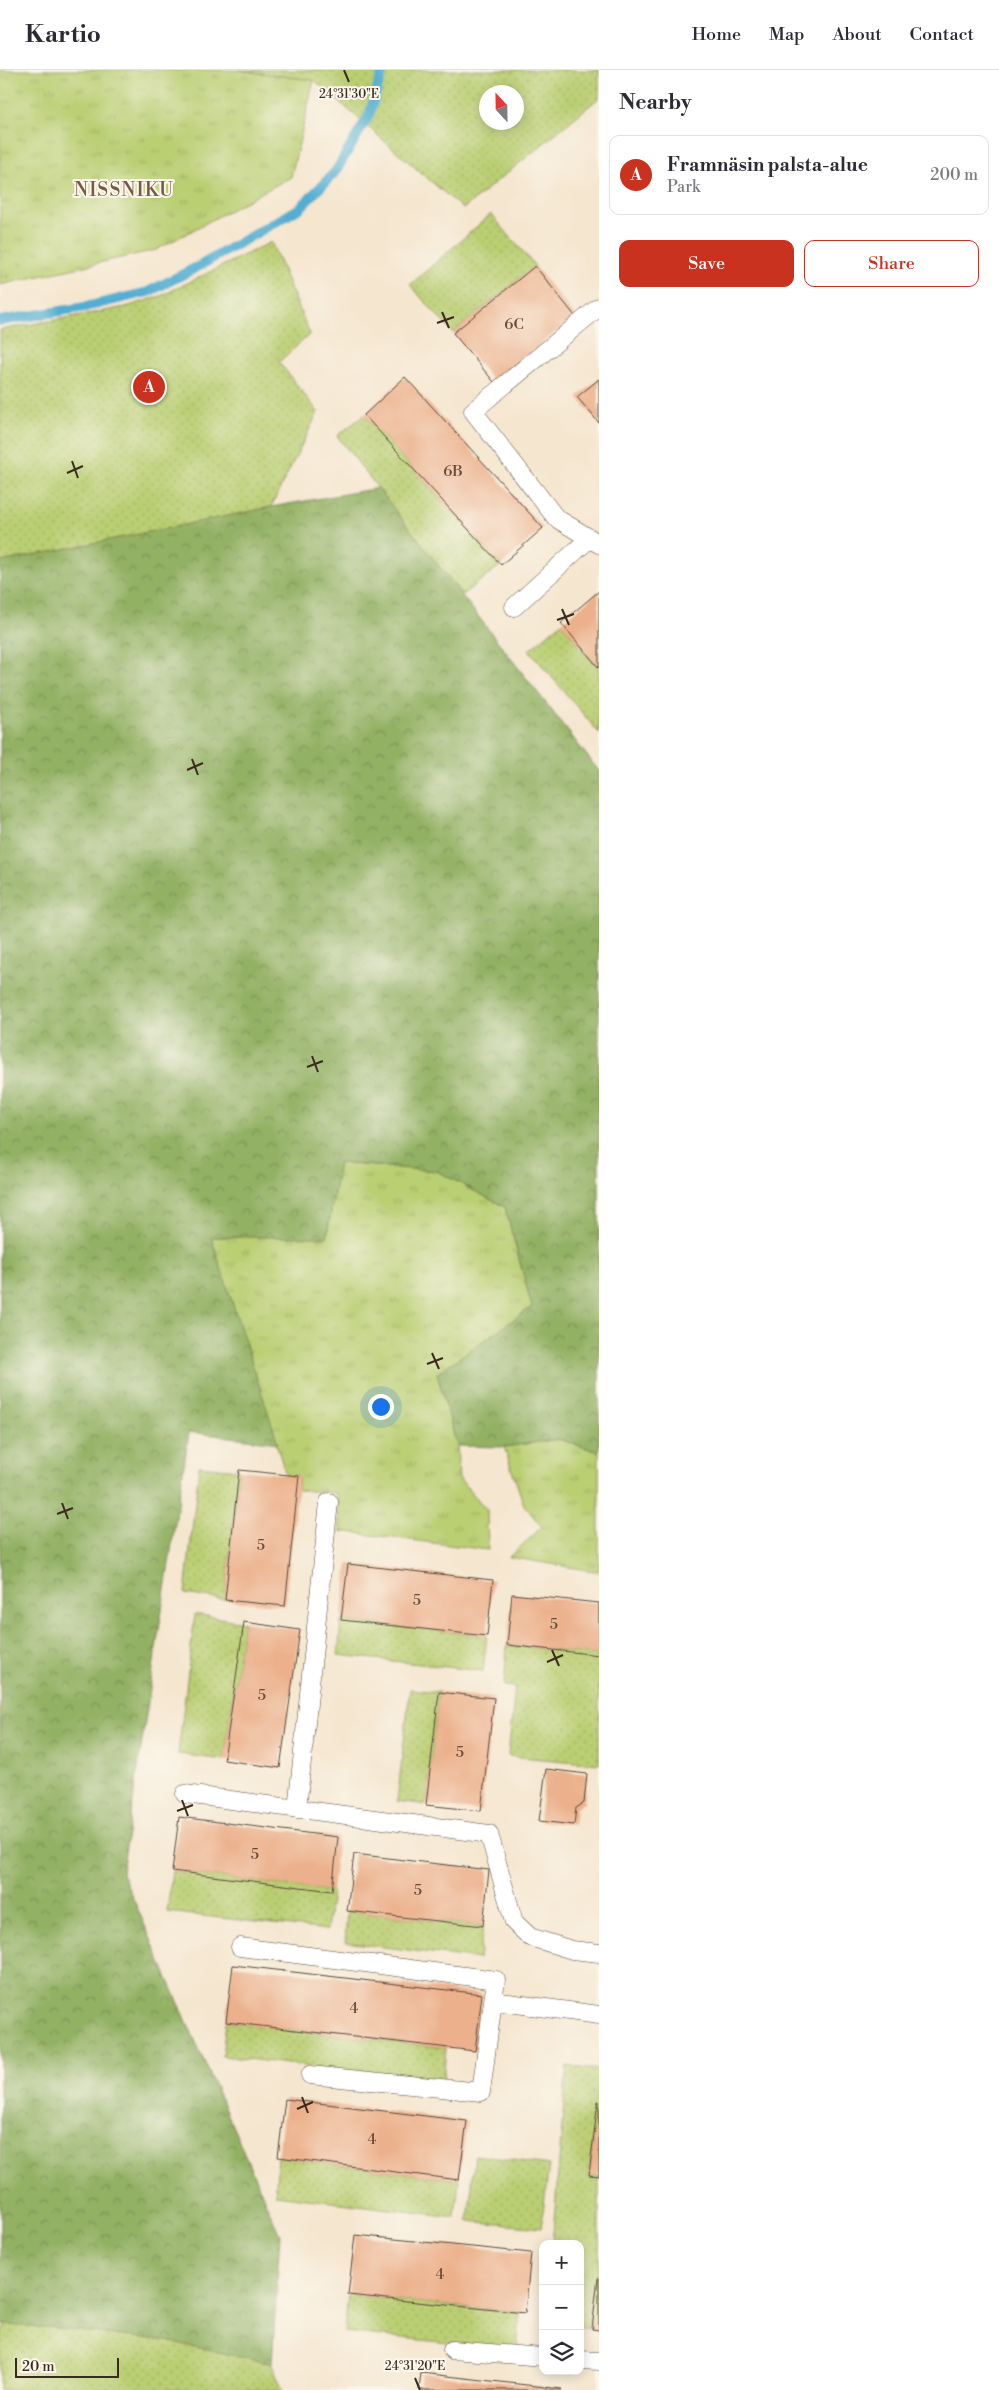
<!DOCTYPE html>
<html lang="en">
<head>
<meta charset="utf-8">
<style>
  body { margin:0; font-family:"Libre Bodoni",serif; background:#f7f7f7; color:#2b2b33 }
  .controls { position:absolute; right:15px; bottom:15px; display:grid; overflow:hidden; border-radius:10px; box-shadow:0 2px 12px #0003 }
  .controls button { width:45px; height:45px; display:grid; place-items:center; padding:0; border:0; border-bottom:1px solid #e1e1e2; background:#fff; color:#2b2b33; font:25px sans-serif }
  .compass { position:absolute; left:479px; top:15px; width:45px; height:45px; border-radius:50%; background:#fff; box-shadow:0 2px 12px #0003; rotate:338deg }
  .scale { position:absolute; left:15px; bottom:12px; width:104px; box-sizing:border-box; padding-left:5px; border:2px solid #3b2a1e; border-top:0; font-size:14px; line-height:18px; white-space:nowrap; color:#3b2a1e; -webkit-text-stroke:4px #fbf7ec; paint-order:stroke }
  .you { position:absolute; left:380px; top:1336px; width:18px; height:18px; margin:-12px; border:4px solid #fff; border-radius:50%; background:#1a73e8; box-shadow:0 0 0 8px #1a73e833 }
  .badge { display:grid; place-items:center; width:32px; height:32px; border-radius:50%; background:#c8321e; color:#fff; font-size:16px; font-weight:700 }
  .pin { position:absolute; translate:-50% -50%; border:2px solid #fff; box-shadow:0 1px 5px #0006 }
  .list { margin:0; padding:0; list-style:none }
  h2 { display:flex; justify-content:space-between; align-items:center; height:65px; margin:0; padding:0 20px; font-size:21px }
  h2 small { font-size:16px; font-weight:400; color:#7c7c81 }
  .list li { display:grid; grid-template-columns:32px 1fr auto; gap:15px; align-items:center; box-sizing:border-box; height:80px; margin:0 10px 10px; padding:0 10px; border:1px solid #e1e1e2; border-radius:10px }
  .list b { display:block; font-size:19px; white-space:nowrap }
  .list p { margin:0; font-size:16px; white-space:nowrap; color:#7c7c81 }
  .list em { font-size:16px; font-style:normal; color:#7c7c81 }
  .actions { display:flex; gap:10px; padding:15px 20px }
  .actions a { flex:1; padding:11px 0; border:1px solid #c8321e; border-radius:10px; text-align:center; font-size:18px; color:#c8321e }
  .actions .main { background:#c8321e; color:#fff }
  .icon { flex:none; width:28px; height:28px; fill:none; stroke:currentColor; stroke-width:2; stroke-linecap:round; stroke-linejoin:round }
  .map { position:relative; flex:none; width:599px; height:2320px; overflow:hidden }
  header { display:flex; align-items:center; gap:30px; box-sizing:border-box; height:70px; padding:0 25px; background:#fff; border-bottom:1px solid #e1e1e2 }
  header strong { font-size:24px }
  nav { display:flex; gap:28px; margin-inline-start:auto; font-size:18px }
  main { display:flex }
  aside { flex:1; background:#fff }
  .map>svg:first-child { display:block }
</style>
</head>
<body>
<header>
<strong>Kartio</strong>
<nav><a>Home</a><a>Map</a><a>About</a><a>Contact</a></nav>
</header>
<main>
<div class="map">
<svg width="599" height="2320" viewBox="0 0 599 2320">
  <defs>
    <pattern id="grass-tufts" width="24" height="20" patternUnits="userSpaceOnUse" patternTransform="scale(1.25)"><rect width="24" height="20" fill="#bace72"/><path d="M3 7l-1-3M5 7V3M7 7l1-3M15 17l-1-3M17 17v-4M19 17l1-3" fill="none" stroke="#a1b162"/></pattern>
    <pattern id="forest-crowns" width="20" height="18" patternUnits="userSpaceOnUse" patternTransform="scale(1.25)"><rect width="20" height="18" fill="#93b164"/><path d="M2 6a3 3 0 1 1 6 0M12 15a3 3 0 1 1 6 0" fill="none" stroke="#799052"/></pattern>
    <pattern id="park-dots" width="8" height="8" patternUnits="userSpaceOnUse" patternTransform="scale(1.25)"><rect width="8" height="8" fill="#bace72"/><path d="M2 2h.1M6 6h.1" fill="none" stroke="#a1b162" stroke-width="1.8" stroke-linecap="round"/></pattern>
  </defs>
  <rect width="100%" height="100%" fill="#fbf7ec"/>
  <filter id="ink" filterUnits="userSpaceOnUse"><feTurbulence type="fractalNoise" baseFrequency=".02" numOctaves="2"/><feDisplacementMap in="SourceGraphic" scale="10" xChannelSelector="R" yChannelSelector="G"/><feConvolveMatrix kernelMatrix="1 2 1 2 8 2 1 2 1" color-interpolation-filters="sRGB"/></filter>
  <filter id="wash" filterUnits="userSpaceOnUse"><feTurbulence type="fractalNoise" baseFrequency=".0096" numOctaves="4" result="noise"/><feDisplacementMap in="SourceGraphic" scale="20" xChannelSelector="R" yChannelSelector="G"/><feGaussianBlur stdDeviation="1.12" result="paint"/><feColorMatrix in="noise" values="0 0 0 0 0 0 0 0 0 0 0 0 0 0 0 0 0 1.4 0 .05"/><feComposite in="paint" operator="in"/></filter>
  <g filter="url(#wash)">
    <rect width="100%" height="100%" fill="#f5e6cf"/>
    <path fill="url(#grass-tufts)" stroke="#7a7c48" d="M0 0H237L314 10 291 107 156 180 0 215Z
      M338 1093 437 1101 505 1137 532 1237 437 1303 457 1376 459 1408 487 1440 488 1480 340 1461 336 1423 298 1420 299 1406 286 1405 211 1167 327 1166Z
      M559 1369 599 1382V1502L509 1487 542 1457 524 1435 504 1377Z"/>
    <path fill="url(#forest-crowns)" stroke="#676e41" d="M378 418 599 701V1382L559 1369 504 1377 457 1376 437 1303 532 1237 505 1137 437 1101 339 1093 327 1167H211L278 1373 189 1362 122 1803 280 2165 272 2294 167 2271 53 2258 26 2259 0 2254V492L271 437Z"/>
    <path fill="url(#park-dots)" stroke="#7a7c48" fill-rule="evenodd" d="M239 0H599V28L463 139 314 10ZM487 22H516V52H487Z
      M491 144 535 196 453 263 410 215Z
      M271 172 310 264 279 292 318 342 271 437 0 492V260L126 237 161 226Z
      M364 345 501 495 462 525 337 366Z
      M561 553 599 598V663L529 580Z
      M199 1396 239 1400 225 1530 185 1524Z
      M195 1544 244 1552 224 1690 178 1684Z
      M341 1550 487 1566 483 1601 338 1585Z
      M507 1575 599 1585V1694L508 1686 515 1617 504 1616Z
      M410 1619 439 1622 426 1735 397 1731Z
      M172 1801 332 1821 327 1860 167 1842Z
      M347 1841 483 1856 479 1889 345 1872Z
      M226 1952 446 1978 443 2013 222 1986Z
      M567 1996 599 2000V2020L589 2105 599 2106V2196L592 2259 580 2258V2174H552Z
      M475 2085 549 2095 541 2158 468 2151Z
      M278 2087 459 2110 455 2147 275 2125Z
      M348 2225 520 2243 517 2280 344 2262Z
      M6 2255 53 2258 167 2271 272 2294 283 2320H0V2271Z"/>
    <g fill="none" stroke-linecap="round" stroke-linejoin="round">
      <path stroke="#54aed1" stroke-width="10" d="M0 251 85 237 148 222 201 195 300 138 336 101 369 45 383 0"/>
    </g>
    <g id="blocks">
      <path fill="#ecb18c" d="M535 196 575 246 494 312 453 263Z
        M405 307 543 458 501 495 364 345Z
        M599 309V353L577 327Z
        M599 521V598L561 553Z
        M239 1400 299 1406 285 1536 225 1530Z
        M348 1494 493 1510 487 1566 341 1550Z
        M512 1524 599 1533V1585L507 1575Z
        M244 1552 300 1560 280 1698 224 1690Z
        M439 1622 494 1628 481 1741 426 1735Z
        M546 1699 587 1704 584 1733 576 1738 574 1755 539 1751Z
        M179 1747 338 1767 332 1821 172 1801Z
        M354 1784 489 1800 483 1856 347 1841Z
        M233 1895 482 1924 475 1981 226 1952Z
        M285 2029 467 2051 459 2110 278 2087Z
        M598 2031H599V2106L589 2105Z
        M355 2165 531 2183 525 2243 348 2225Z
        M598 2208H599V2260L592 2259Z
        M421 2303 562 2319V2320H419Z"/>
    </g>
  </g>
  <g filter="url(#ink)">
    <use href="#blocks" fill-opacity="0" stroke="#574639" stroke-width="1"/>
    <g fill="none" stroke-linecap="round" stroke-linejoin="round">
      <defs>
        <path id="lane" d="M599 237 473 341 556 448 599 474
          M514 537 590 468
          M185 1724 489 1764 514 1852 530 1867 572 1880 599 1883
          M297 1739 329 1432
          M240 1877 496 1910 493 1931 599 1945
          M310 2005 481 2022 493 1931
          M452 2280 543 2287
          M580 2290 599 2291"/>
      </defs>
      <use href="#lane" stroke="#574639" stroke-width="19"/>
      <use href="#lane" stroke="#fff" stroke-width="18"/>
    </g>
  </g>
  <path fill="none" stroke="#3b2a1e" stroke-width="2" d="M344 0 349 12M442 242 449 258M437 253 454 247M72 391 78 408M67 403 83 396M562 539 569 555M557 550 574 544M192 689 198 705M187 700 203 693M312 986 318 1002M307 997 323 991M432 1283 439 1299M427 1294 443 1288M62 1433 68 1449M57 1444 73 1438M552 1580 559 1596M547 1592 563 1585M182 1730 188 1746M177 1741 193 1735M302 2027 308 2043M297 2039 313 2032M415 2308 420 2320"/>
  <g text-anchor="middle" stroke-width="4" stroke-linejoin="round" paint-order="stroke">
    <g font-size="15" fill="#674c3a">
      <text x="514" y="259">6C</text>
      <text x="453" y="406">6B</text>
      <text x="261" y="1480">5</text>
      <text x="417" y="1535">5</text>
      <text x="554" y="1559">5</text>
      <text x="262" y="1630">5</text>
      <text x="460" y="1687">5</text>
      <text x="255" y="1789">5</text>
      <text x="418" y="1825">5</text>
      <text x="354" y="1943">4</text>
      <text x="372" y="2074">4</text>
      <text x="440" y="2209">4</text>
    </g>
    <g font-size="19" letter-spacing="1" fill="#795944" stroke="#fbf7ec">
      <text x="124" y="126">NISSNIKU</text>
    </g>
  </g>
  <g font-size="12" text-anchor="middle" fill="#3b2a1e" stroke="#fbf7ec" stroke-width="4" stroke-linejoin="round" paint-order="stroke">
    <text x="349" y="28">24°31'30"E</text>
    <text x="415" y="2300">24°31'20"E</text>
  </g>
</svg>
<div class="controls">
<button>+</button>
<button>−</button>
<button><svg class="icon" aria-label="layers" viewBox="0 0 24 24"><path d="M12 4l9 5-9 5-9-5zM3 14l9 5 9-5"/></svg></button>
</div>
<svg class="compass" viewBox="-18 -18 36 36"><path d="M0-13l5 13h-10z" fill="#e53935"/><path d="M0 13l5-13h-10z" fill="#7c7c81"/></svg>
<div class="scale">20 m</div>
<div class="you"></div>
<div class="pin badge" style="left:149px;top:317px">A</div>
</div>
<aside>
<h2>Nearby<small></small></h2>
<ul class="list">
<li><span class="badge">A</span><div><b>Framnäsin palsta-alue</b><p>Park</p></div><em>200 m</em></li>
</ul>
<div class="actions"><a class="main">Save</a><a>Share</a></div>
</aside>
</main>
</body>
</html>
